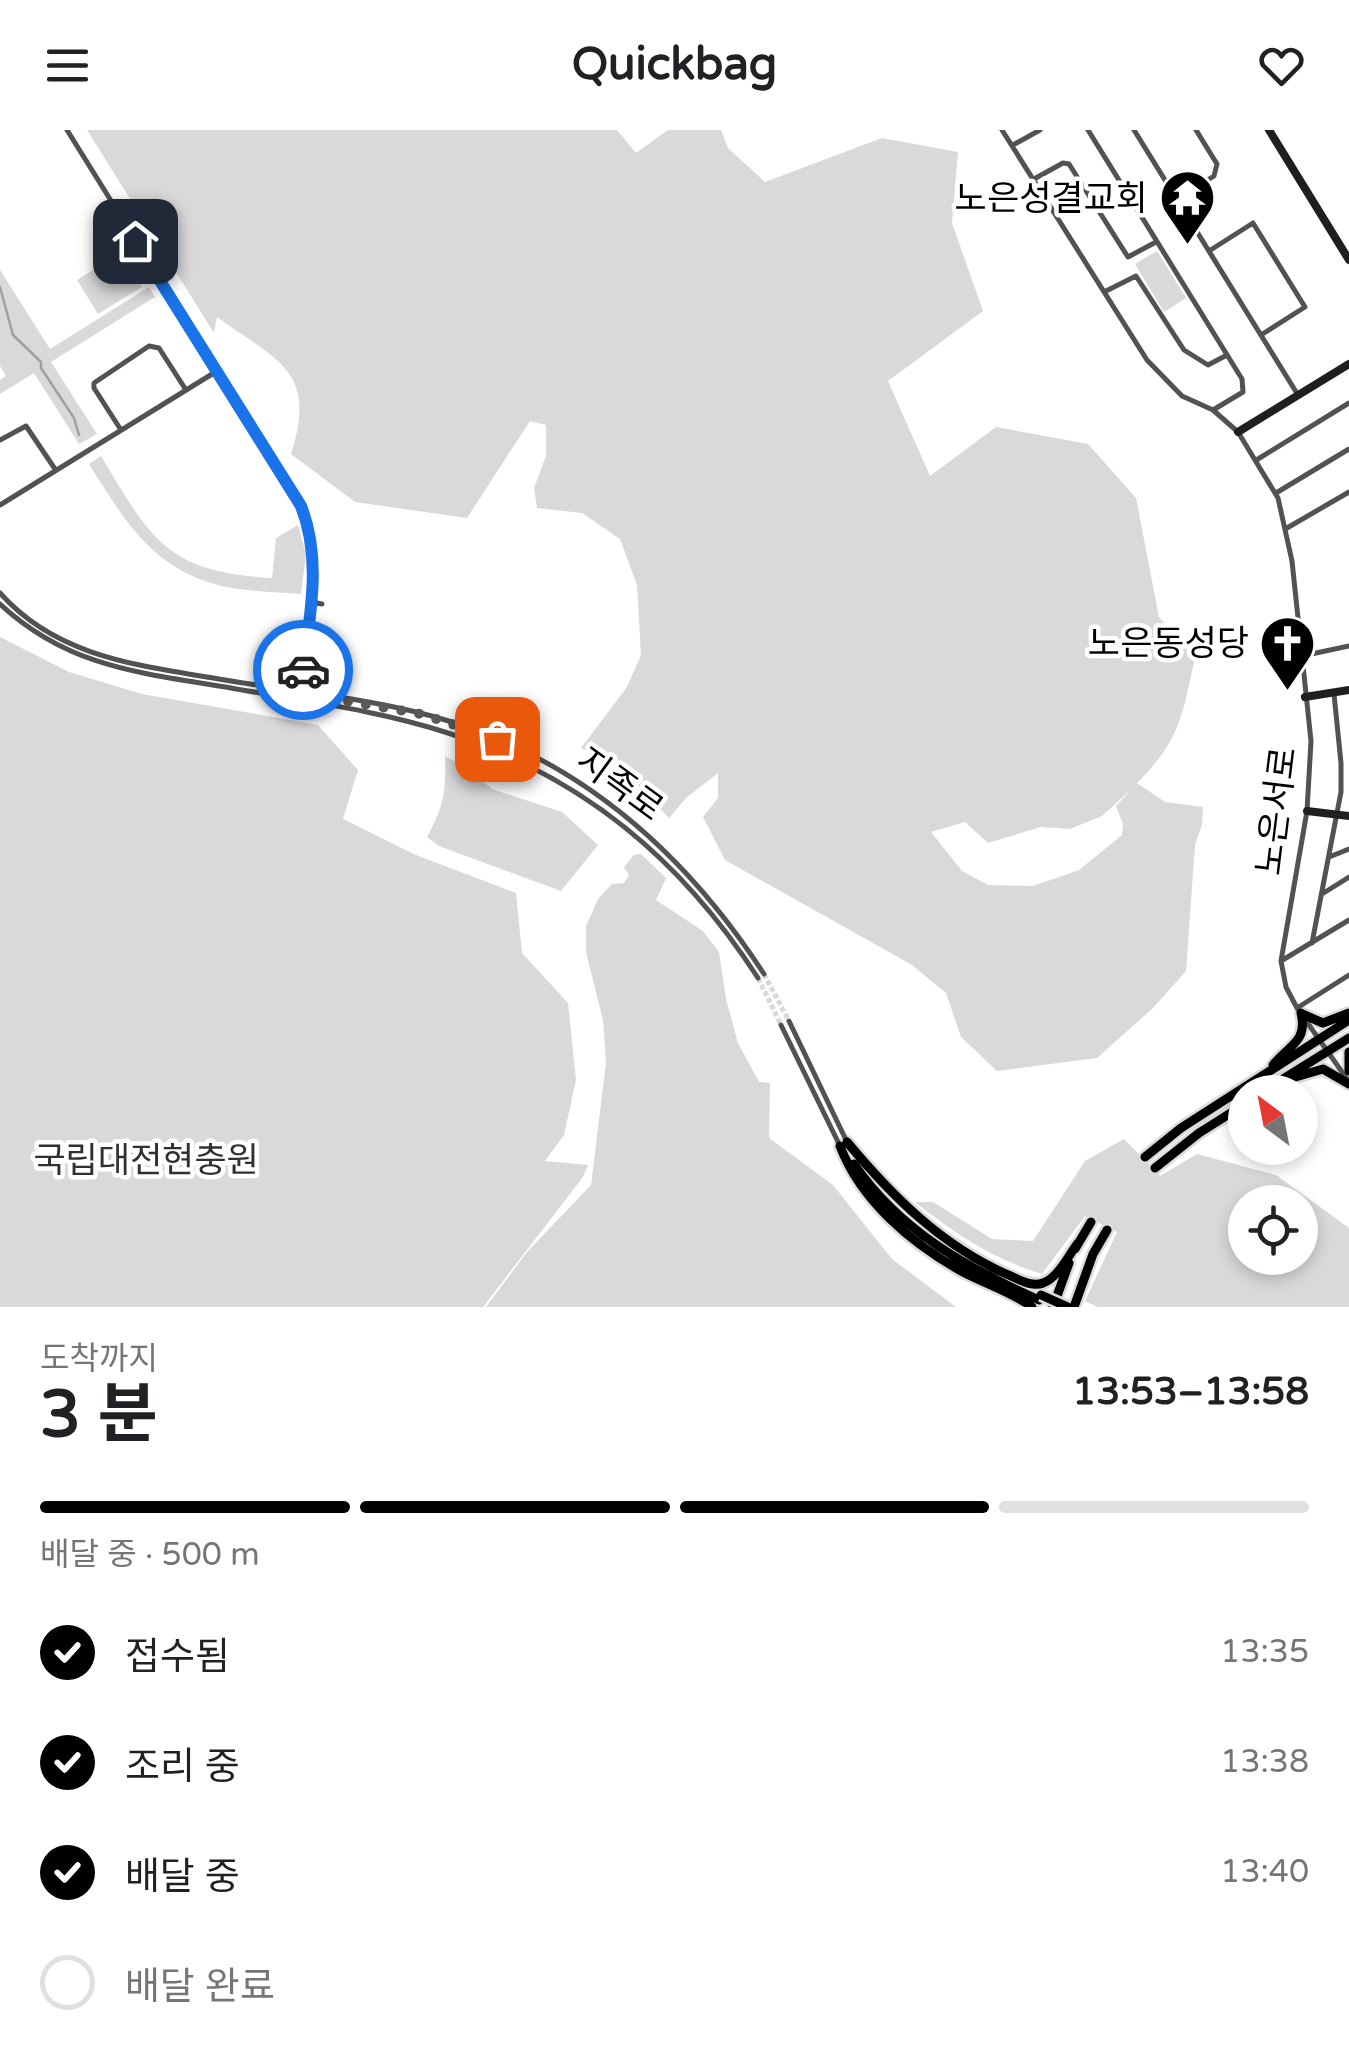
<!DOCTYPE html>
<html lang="ko">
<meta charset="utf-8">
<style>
body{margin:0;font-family:"Varela Round","Noto Sans KR",sans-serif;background:#f2f2f2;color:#202124;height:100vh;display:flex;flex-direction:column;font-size:38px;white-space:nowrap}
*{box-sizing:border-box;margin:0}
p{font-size:32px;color:#757577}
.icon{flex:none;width:55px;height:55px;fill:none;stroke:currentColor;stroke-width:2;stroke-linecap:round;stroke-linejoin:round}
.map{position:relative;height:1177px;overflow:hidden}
.drawer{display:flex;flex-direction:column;background:#fff;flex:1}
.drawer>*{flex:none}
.needle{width:65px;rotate:328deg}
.controls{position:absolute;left:1228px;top:945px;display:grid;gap:20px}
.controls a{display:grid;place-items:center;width:90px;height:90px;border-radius:50%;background:#fff;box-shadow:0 5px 15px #0003;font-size:50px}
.pin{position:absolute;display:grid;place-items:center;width:85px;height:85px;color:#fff;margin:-42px;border-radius:20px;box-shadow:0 5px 15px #0006}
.courier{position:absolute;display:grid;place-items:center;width:100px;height:100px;margin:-50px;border:8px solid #1a73e8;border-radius:50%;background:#fff;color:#222;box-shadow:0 2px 12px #0007}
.overview em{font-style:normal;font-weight:700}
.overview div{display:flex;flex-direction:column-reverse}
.overview{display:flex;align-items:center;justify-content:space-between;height:170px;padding:0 40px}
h1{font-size:65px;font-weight:700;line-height:75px}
.bar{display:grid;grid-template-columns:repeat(4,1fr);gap:15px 10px;align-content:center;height:120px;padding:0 40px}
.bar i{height:12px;border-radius:8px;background:#e0e0e0}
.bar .active{background:#000}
.bar p{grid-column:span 4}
ol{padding:0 40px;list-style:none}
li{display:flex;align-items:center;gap:30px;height:110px}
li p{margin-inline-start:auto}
li .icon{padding:10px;border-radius:50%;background:#000;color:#fff;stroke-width:4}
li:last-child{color:#757577}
li i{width:55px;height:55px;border:5px solid #e0e0e0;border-radius:50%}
header{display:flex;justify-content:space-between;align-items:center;height:130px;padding:0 40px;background:#fff;font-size:45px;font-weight:700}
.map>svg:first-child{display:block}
.green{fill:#d9d9d9;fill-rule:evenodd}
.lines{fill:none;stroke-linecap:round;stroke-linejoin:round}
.stream{stroke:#a0a0a0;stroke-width:2.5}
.street-tunnel{stroke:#d9d9d9;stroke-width:5;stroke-dasharray:5 2.5;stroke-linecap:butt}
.primary-tunnel{stroke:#d9d9d9;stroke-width:9;stroke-dasharray:9 4.5;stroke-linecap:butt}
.primary-casing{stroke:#dbdbdb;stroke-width:14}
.street{stroke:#525252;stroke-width:5}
.secondary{stroke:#1f1f1f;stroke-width:8}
.primary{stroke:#000;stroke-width:9}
.primary-bridge-casing{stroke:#dbdbdb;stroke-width:14;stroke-linecap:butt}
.primary-bridge{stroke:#000;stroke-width:9}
.done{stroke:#595959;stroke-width:10;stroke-dasharray:0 18}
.route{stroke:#1a73e8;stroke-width:12}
.labels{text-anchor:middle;stroke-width:9;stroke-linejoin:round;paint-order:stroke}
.poi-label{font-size:35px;fill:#000;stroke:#fff;text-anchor:end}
.street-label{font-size:35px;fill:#000;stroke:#fff}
.park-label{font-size:35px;fill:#303030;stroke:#fff}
</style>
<header><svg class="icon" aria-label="menu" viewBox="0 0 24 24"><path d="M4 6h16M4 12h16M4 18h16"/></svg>Quickbag<svg class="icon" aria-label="heart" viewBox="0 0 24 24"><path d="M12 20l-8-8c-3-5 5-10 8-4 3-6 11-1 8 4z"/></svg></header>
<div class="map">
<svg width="1349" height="1177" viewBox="0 0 1349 1177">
<rect width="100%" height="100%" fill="#fff"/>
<path class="green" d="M87,0H617L636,23L668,0H721L728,18L765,52L882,8L958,22L952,93L983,181L888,251L930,346L996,297L1088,314L1136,368L1159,487L1195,528C1182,586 1181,609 1137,653L1165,672L1203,677L1202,695L1195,715L1186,841L1153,878L1097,928L997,941L961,907L946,863L912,835L725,730L703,687L718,668V643L686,668L669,688L619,637L581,618L627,557L641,525L637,455L620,409L582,383L537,378L534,358L546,326V295L530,291L467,388L355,372L291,324C318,240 277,231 217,187L214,203ZM1133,658L1116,676L1123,694L1122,705L1079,740L1033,756L988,755L962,741L931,702L965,692L988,713L1041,697L1070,699L1102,686Z
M1157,121L1186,168L1164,182L1135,134Z
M120,123L142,157L98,184L77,150Z
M0,140L50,219L149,157L155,167L51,232L97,304L79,314L34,243L0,264V250L6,246L0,236Z
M101,326C152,411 167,442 272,448L276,408L298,395L306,424L301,464C271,461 236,462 208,452C148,433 120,383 89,334Z
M0,507L69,542L142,564L318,595L358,640L343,689L416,725L516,763L522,823L568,873L576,950L564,1005L545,1031L588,1035L583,1047L483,1177H0Z
M445,626L465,637L492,659L562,682L598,715L561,761L439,716L427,707C444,676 446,661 445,626Z
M641,724L666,748L656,770L703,801L719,822L726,869L738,913L759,952L770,953L769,1008L833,1055L892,1129L956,1177H486L527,1122L591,1055L606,933L603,890L586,822V796L598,769L612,754L624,753L629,745L624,737L634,725Z
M1124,1009L1160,1046L1197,1024L1276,1045L1349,1098V1177H1098L1085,1171L1117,1102L1085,1086L1042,1144C993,1129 955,1104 915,1072H933L992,1109L1033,1111L1085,1031ZM1245,1072H1300V1128H1245Z"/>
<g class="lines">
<path class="stream" d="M0,157L13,205L41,232V238L74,288L79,305"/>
<path class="street-tunnel" d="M764,844L789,891
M758,848L781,895"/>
<path class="primary-tunnel" d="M1091,1092L1117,1055L1145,1027
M1107,1100L1129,1067L1155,1038"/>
<defs>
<path id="primary" d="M1302,884L1323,893L1349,883
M1349,922V941
M1273,935C1289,915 1308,912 1301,883
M1292,948L1323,939L1349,954
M1262,962L1349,908
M847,1012C892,1066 941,1115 1006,1144C1017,1148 1031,1158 1043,1153C1058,1148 1068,1126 1078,1113
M840,1016C861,1071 912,1114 963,1142C986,1154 1012,1162 1032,1177
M1145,1027L1181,998L1349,890
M854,1034C900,1101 967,1138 1039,1170
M1155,1038L1199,1003L1245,974
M1075,1119L1091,1092
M1053,1177L1069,1133
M1074,1177L1093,1124L1107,1100"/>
</defs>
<use href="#primary" class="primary-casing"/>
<path class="street" d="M67,0L301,376C325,434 308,501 300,562
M1002,0L1147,230L1182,266L1213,280L1238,302L1278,368L1292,431L1311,611L1307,681L1281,831L1286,857L1297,878L1347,949
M1088,0L1242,249L1243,262L1213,280
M1134,0L1298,265
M1013,15L1040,0
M1034,49L1063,33L1069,34L1128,127L1156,112
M1177,70L1214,46L1217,34L1196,0
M1209,121L1253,93L1305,177L1261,205
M1104,162L1136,146L1184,220L1208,235L1227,225
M121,300L94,258V253L149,216L159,218L186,260
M0,310L26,296L55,339
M1258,329L1349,273
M1276,363L1349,319
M0,375L217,241
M1287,398L1349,362
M0,463C56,526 135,535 213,548C292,562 376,568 452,592C587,635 688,727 764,844
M312,472L322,474
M0,474C69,538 142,543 231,558C303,571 378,580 448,603C583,647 681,729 758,848
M1302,526L1349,516
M1329,727L1349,719
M1322,764L1349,747
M1312,813L1341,662V633L1334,564
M1281,831L1349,790
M1297,878L1349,845
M789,891L847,1012
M781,895L840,1016"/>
<path class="secondary" d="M1269,0L1349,130
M1238,302L1349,234
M1305,567L1349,560
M1307,681L1349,686"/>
<use href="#primary" class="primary"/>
<defs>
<path id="primary-bridge" d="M1041,1165L1068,1177"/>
</defs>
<use href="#primary-bridge" class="primary-bridge-casing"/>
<use href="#primary-bridge" class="primary-bridge"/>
</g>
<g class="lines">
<path class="done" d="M303,540L300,563L421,584L497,609"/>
<path class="route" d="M135,111L301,376C322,429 310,485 303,540"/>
</g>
<defs>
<symbol id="temple-pin" viewBox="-11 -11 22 30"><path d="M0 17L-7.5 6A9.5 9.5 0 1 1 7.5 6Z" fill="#000" stroke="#fff"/><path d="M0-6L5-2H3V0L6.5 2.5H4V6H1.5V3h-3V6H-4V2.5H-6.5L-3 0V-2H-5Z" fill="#fff"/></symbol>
<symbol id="church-pin" viewBox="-11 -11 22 30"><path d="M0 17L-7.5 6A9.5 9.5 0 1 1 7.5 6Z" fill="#000" stroke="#fff"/><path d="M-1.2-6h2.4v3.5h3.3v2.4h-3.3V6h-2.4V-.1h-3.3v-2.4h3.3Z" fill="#fff"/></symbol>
</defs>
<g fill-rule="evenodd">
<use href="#temple-pin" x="1156" y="36" width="63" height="86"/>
<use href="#church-pin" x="1256" y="482" width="63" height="86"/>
</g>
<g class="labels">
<g class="poi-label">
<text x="1148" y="80">노은성결교회</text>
<text x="1249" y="525">노은동성당</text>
</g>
<g class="street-label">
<text transform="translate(620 654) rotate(36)" y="12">지족로</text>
<text transform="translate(1276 681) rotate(-83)" y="12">노은서로</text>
</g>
<g class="park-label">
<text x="146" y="1042">국립대전현충원</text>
</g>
</g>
</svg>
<div class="controls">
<a><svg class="needle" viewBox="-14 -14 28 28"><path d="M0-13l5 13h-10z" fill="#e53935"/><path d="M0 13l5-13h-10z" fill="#757577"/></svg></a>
<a><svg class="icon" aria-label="locate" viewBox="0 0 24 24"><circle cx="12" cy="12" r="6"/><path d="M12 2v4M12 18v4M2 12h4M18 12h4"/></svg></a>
</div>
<div class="pin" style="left:497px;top:609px;background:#ea580c"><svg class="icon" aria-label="bag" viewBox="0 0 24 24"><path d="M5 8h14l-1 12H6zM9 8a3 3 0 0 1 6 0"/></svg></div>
<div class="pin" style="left:135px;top:111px;background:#1f2937"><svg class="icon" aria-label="home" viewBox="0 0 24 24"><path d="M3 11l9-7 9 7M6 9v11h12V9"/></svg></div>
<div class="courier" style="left:303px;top:540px"><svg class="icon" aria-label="car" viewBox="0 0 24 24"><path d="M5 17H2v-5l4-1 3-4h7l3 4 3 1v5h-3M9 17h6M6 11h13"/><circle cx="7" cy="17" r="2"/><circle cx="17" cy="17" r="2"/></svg></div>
</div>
<section class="drawer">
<div class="overview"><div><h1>3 분</h1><p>도착까지</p></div><em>13:53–13:58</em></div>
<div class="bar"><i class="active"></i><i class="active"></i><i class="active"></i><i></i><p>배달 중 · 500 m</p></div>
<ol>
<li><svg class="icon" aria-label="check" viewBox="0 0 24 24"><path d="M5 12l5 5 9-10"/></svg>접수됨<p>13:35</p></li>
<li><svg class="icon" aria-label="check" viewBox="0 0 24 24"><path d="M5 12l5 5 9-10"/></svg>조리 중<p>13:38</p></li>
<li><svg class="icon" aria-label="check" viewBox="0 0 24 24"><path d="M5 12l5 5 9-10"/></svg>배달 중<p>13:40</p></li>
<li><i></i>배달 완료</li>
</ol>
</section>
